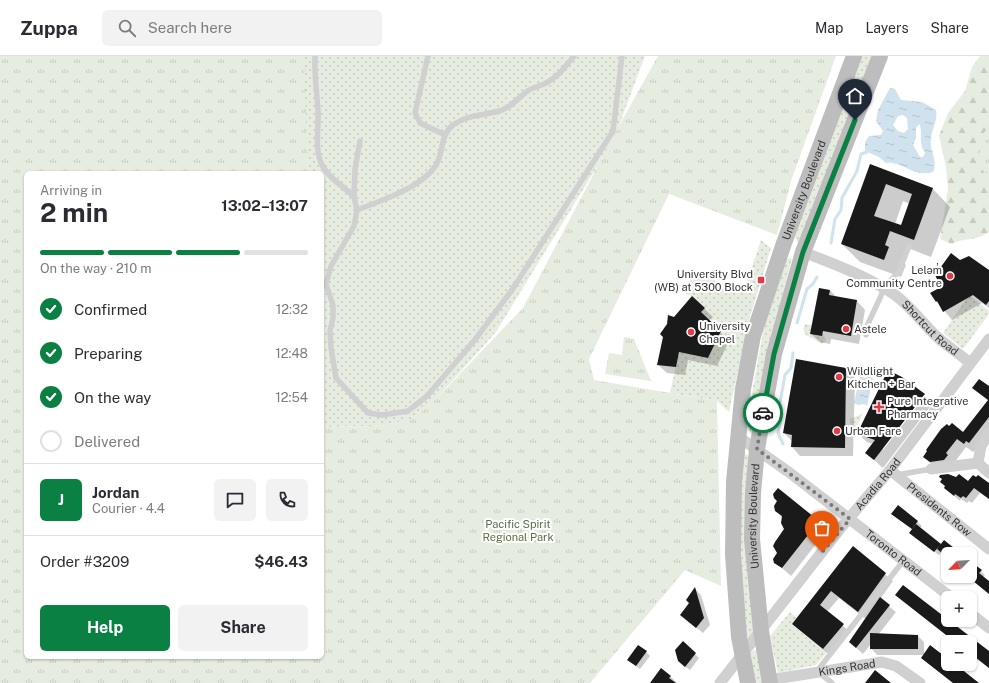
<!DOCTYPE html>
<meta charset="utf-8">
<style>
body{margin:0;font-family:"Public Sans",sans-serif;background:#f2f2f3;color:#2b2b33;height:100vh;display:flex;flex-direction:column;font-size:15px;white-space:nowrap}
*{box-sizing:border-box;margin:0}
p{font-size:13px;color:#7c7c81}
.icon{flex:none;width:22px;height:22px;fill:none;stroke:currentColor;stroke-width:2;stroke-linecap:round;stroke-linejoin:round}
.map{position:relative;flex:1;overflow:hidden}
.details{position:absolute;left:24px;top:115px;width:300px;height:488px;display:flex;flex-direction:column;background:#fff;border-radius:6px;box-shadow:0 1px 3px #0004}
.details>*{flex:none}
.needle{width:26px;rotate:246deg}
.controls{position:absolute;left:941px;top:491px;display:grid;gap:8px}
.controls a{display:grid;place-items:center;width:36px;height:36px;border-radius:6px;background:#fff;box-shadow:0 1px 3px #0004;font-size:20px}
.pin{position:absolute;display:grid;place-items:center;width:34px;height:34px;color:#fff;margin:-41px -17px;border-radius:50% 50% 50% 0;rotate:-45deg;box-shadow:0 0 4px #0007}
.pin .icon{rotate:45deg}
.courier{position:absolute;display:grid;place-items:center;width:40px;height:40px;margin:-20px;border:3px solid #0b8043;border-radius:50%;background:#fff;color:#222;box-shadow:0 1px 5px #0007}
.summary em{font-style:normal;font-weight:700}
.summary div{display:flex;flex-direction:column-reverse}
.summary{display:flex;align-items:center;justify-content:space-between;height:68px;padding:0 16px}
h1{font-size:26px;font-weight:700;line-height:30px}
.bar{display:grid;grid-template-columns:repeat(4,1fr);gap:6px 4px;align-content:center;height:48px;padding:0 16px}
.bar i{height:5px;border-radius:3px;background:#e1e1e2}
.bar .current{background:#0b8043}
.bar p{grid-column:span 4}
.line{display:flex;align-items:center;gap:10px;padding:0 16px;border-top:1px solid #e1e1e2}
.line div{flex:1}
.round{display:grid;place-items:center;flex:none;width:42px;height:42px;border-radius:6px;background:#f2f2f3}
ol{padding:0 16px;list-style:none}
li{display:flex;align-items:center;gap:12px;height:44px}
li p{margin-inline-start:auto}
li .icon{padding:4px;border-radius:50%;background:#0b8043;color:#fff;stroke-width:4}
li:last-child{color:#7c7c81}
li i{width:22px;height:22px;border:2px solid #e1e1e2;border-radius:50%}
.primary-button{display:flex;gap:8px;margin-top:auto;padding:8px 16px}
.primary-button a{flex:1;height:46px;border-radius:6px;background:#0b8043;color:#fff;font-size:16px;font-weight:700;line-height:46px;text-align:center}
.primary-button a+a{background:#f2f2f3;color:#2b2b33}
header{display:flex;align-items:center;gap:24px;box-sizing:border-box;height:56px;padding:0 20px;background:#fff;border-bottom:1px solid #e1e1e2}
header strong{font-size:19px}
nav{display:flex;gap:22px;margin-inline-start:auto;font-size:14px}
.search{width:280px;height:36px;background:#f2f2f3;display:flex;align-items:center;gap:10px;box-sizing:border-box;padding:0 14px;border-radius:6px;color:#7c7c81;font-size:15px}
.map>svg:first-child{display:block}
.grass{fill:url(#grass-dots)}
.forest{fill:url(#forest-firs)}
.park{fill:url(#park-tufts)}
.water{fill:url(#water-ripples);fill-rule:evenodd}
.shadow{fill:#0003;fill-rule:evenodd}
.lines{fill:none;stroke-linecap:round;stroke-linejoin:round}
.stream{stroke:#cfe2ee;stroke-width:3}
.building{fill:#1a1a1a;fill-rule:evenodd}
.lane{stroke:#d0d0d0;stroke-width:5.5}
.street{stroke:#d0d0d0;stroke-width:11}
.secondary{stroke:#bdbdbd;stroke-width:16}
.done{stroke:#7a7a7a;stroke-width:4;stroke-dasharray:0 7.2}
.route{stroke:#0b8043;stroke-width:5}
.poi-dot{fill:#e63946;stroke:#fff;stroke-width:1.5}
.labels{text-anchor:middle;stroke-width:4;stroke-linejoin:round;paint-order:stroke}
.street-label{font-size:11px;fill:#333;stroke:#fff}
.poi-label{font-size:11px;fill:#333;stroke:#fff;text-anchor:start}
.park-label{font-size:11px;fill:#56703f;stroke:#fff}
</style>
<header>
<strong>Zuppa</strong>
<div class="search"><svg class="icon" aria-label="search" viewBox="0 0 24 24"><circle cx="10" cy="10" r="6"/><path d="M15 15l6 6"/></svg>Search here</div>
<nav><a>Map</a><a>Layers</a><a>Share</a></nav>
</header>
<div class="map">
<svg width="989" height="627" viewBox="0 0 989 627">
<defs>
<pattern id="grass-dots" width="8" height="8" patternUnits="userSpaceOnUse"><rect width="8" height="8" fill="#e6ecdf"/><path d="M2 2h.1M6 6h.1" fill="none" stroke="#c6cbc0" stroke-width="1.8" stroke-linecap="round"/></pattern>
<pattern id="forest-firs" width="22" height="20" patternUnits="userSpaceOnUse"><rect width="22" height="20" fill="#e6ecdf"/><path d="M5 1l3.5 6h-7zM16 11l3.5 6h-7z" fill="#c6cbc0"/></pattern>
<pattern id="park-tufts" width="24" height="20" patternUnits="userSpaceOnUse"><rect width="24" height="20" fill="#e6ecdf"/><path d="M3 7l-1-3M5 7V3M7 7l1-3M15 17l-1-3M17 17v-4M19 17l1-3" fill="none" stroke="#c6cbc0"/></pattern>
<pattern id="water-ripples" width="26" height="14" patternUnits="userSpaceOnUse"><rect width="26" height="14" fill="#cfe2ee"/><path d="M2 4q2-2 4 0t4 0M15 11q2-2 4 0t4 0" fill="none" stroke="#b2c2cd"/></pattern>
</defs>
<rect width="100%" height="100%" fill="#fff"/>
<path class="grass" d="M300,0H645L614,83L496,276L436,343L409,365L374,370L322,371V117H308Z
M858,0H874L801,186H797L795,181L827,95L832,73Z
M761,184L771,192L749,264L729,356L717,345L670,337L679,296L708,302L721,275L714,266L701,256L705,252L692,240L686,238L692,216L744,235Z
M789,202L792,203C775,261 766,321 752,379L748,372V366C752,338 770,215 789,202Z
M969,239L989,255V258L963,293L943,277Z
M805,268L812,269L810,278L821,280L822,278L824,279L826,285L822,288L806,279L803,273Z
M862,358L856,374L851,379L850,363Z
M743,396L751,402L756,572L750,581L745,583L738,535Z
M790,556L797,562L792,569L827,596L816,609L778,617L770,580Z
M758,593L765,627H752L747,603L751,596Z"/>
<path class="forest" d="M980,0H989V176C975,186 964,181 952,188L940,183L948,133L946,111L939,80L948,57L965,35L972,11Z"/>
<path class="park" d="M0,0H304L308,117H26V601H322V371L374,370L409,365L436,343L523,252L620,68L658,0H836L791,125L777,179L669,138L589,303L594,324L717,345L721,530L685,514L590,627H0Z
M989,71V112L988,116L984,117L977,98L982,79Z
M624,281L634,283L651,325L605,318L609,297L622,299Z"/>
<path class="water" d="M890,32L895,33L901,44L922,46L936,54C938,64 932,72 931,82C929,95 938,103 933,116C912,122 904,105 886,107L879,101L865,95V86L869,80L881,79L883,75L876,65L878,54ZM903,59L907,62L908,73L904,77L898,75L893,69L898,60ZM919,68C924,75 917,85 925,97L923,101H920L913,89L916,82V72Z
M860,320L865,322L868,320L873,322L867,350L864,348L858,349L854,347Z"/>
<path class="shadow" d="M871,109L933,133L950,151L931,201L908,192L902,206L906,209L901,221L860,206L842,188ZM903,145L910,148L901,170L895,168Z
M960,206L989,216V252L982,247L952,264L936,245L943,231Z
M830,234L837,242L857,245L865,254L859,288L831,283L830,288L820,286L811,278Z
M692,241L713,261L709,265L729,285L717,310L688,304L685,319L667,317L658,309L674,262Z
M846,313L855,322L853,400H800L792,391V385L784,377Z
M889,315L882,392L883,394L925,340L933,347L883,412L866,397L873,388L867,386L858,378Z
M989,350V382L973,396L966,391L954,407L933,410L924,401L963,377Z
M969,426L989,428V443L980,437L972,447L969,445L967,447L961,443L960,445L945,432Z
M898,450L922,470L920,472L941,489L959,498H948V501L942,496L939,499L914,481L913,474L897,462Z
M776,455L818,465L827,474L791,520L775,506L785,473L783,462Z
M853,492L893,525L880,543L896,556L878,579L918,580L924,586V599H877L871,592V588L863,598L850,586L867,564L839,542L827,556L850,576L831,600L793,568Z
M970,506L985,519L983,521L989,526V538L974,525L976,523L970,518Z
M695,533L701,539L710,569L703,577L681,559L690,547Z
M896,539L989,596V612L970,598V586H955Z
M683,586L699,602L690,614L683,609Z
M646,596L650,600L640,613L628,604Z
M922,602L948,604V608H953L978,627H953Z
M670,620L677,627H651Z"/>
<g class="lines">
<path class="stream" d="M831,187L835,163L841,154L842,142L857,115L861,98L867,96
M797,267L807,233L813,228L817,221
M783,388L778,377L782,358L779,352L785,319L791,312L793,297"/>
</g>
<path class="building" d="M870,108L933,132L914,184L890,175L885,189L889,191L884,204L841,188ZM886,128L912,138L901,169L874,160Z
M951,197L960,204L969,200L989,214V245L986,249L973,239L943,256L937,245L936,246L930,237L941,231L935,219Z
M819,232L830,234L829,239L857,244L851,280L823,275L822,280L810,278Z
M692,240L705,252L701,256L721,275L708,302L679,296L676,311L657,309L663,281L660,278L667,268L668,259L674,261Z
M796,303L846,312L845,392L791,391L792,379L783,377Z
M888,314L902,321L925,338L874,404L865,397L875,384L857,378Z
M979,323L989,330V361L969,387L966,385L964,388L957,383L946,397L948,399L944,404L930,406L923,401L927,395L926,394L941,373L947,368L949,370L952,367L963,376L988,344L972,332Z
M948,418L956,421L959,418L968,425L973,419L976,421L978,419L989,427V443L974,432L966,442L963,440L961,442L955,438L954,440L944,432L945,430L940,426L942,423L939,421L940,419Z
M778,432L819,465L782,512L774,507L773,503L777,497L773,490L775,486L784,473L781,467L782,460L775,455L774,450L777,445L774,442L773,438Z
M898,449L918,465L912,473L891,458Z
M916,468L941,488L934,496L909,477Z
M944,484L954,492L961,498H948L947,501L937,493Z
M853,490L886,517L858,556L831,535L820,549L844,568L823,593L792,568Z
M970,505L982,514L979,517L989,525V538L973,525L975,522L970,518Z
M903,529L989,595V612L970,597V586H955L895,539Z
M695,531L704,562L696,572L680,559L689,547L686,544Z
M880,541L890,549L856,592L849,586Z
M870,577L918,579V593H870Z
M683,585L696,597L685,611L678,605L675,594Z
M638,589L647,595L636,610L627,604Z
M930,589L948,603V608H955L979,627H953L921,602Z
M661,612L671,620L669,622L676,627H650Z
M875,614L891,627H865Z"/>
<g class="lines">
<path class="lane" d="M315,0C314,19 317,36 318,55C319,73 314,93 322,109C329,123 344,130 354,141
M428,0L415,57L420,67L445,79
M360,85L355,113L354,141L357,154L354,170L331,210L326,228L333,249V262L330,275L331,292L336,322L368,357L382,359L408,355L427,340L474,285L512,234L613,75L622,0
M357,154C380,145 426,130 437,107C444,94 440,79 453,69C469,58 482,60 499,55C511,52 519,41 529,34C534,31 541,30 546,27C558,21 565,11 574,0
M866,279L867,270L880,242L884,232L899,215L909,190
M897,419L931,413
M832,627L817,615L904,504"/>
<g class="street">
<path id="s1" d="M803,196C834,208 867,220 895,239C910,250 921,265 934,278C945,289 959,297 970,307"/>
<path id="s2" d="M739,381L790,417L952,542"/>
<path d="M978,407L981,390L989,377"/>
<path d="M978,407L989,417"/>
<path d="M931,413L978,407"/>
<path id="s3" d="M890,414L989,493"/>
<path d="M970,557L989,572"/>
<path id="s4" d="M769,624L882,606L896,610L920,627"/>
<path id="s5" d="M720,627L839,474L890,414L989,283"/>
</g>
<g class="secondary">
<path id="s6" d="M748,627L739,581L733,499L734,426L743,333L753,280L784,187L854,0"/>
<path id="s7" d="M770,627L761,575L752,483L753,437L757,393L774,298L803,196L880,0"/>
</g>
</g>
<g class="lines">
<path class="done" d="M763,357L757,393L850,463L822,496"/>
<path class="route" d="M763,357L774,298L803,196L855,64"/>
</g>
<g class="poi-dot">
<circle cx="950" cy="220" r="4"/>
<rect x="757" y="220" width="8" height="8" rx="2"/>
<circle cx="846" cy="273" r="4"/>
<circle cx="691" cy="276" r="4"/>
<circle cx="839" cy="321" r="4"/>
<path d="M877 345h4v4h4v4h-4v4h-4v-4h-4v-4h4z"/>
<circle cx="837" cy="375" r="4"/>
</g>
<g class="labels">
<g class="street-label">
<text dy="4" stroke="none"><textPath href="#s6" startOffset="504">University Boulevard</textPath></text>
<text dy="4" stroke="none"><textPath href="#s1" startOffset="150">Shortcut Road</textPath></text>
<text dy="4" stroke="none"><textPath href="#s5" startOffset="254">Acadia Road</textPath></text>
<text dy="4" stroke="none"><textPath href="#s3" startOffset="63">Presidents Row</textPath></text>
<text dy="4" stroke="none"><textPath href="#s7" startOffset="168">University Boulevard</textPath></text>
<text dy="4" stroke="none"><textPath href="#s2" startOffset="193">Toronto Road</textPath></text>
<text dy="4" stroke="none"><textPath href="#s4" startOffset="79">Kings Road</textPath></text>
</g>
<g class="poi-label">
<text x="942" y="218" text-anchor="end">Leləm̓<tspan x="942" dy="13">Community Centre</tspan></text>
<text x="753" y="222" text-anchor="end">University Blvd<tspan x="753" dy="13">(WB) at 5300 Block</tspan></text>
<text x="699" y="274">University<tspan x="699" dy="13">Chapel</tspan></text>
<text x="854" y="277">Astele</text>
<text x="847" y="319">Wildlight<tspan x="847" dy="13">Kitchen + Bar</tspan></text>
<text x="887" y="349">Pure Integrative<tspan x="887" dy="13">Pharmacy</tspan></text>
<text x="845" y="379">Urban Fare</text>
</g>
<g class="park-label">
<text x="518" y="472">Pacific Spirit<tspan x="518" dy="13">Regional Park</tspan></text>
</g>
</g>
</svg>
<div class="controls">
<a><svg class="needle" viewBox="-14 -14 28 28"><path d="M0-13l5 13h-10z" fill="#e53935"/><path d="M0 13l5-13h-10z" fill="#7c7c81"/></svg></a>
<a>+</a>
<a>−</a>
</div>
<div class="pin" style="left:822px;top:496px;background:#ea580c"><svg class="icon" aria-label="bag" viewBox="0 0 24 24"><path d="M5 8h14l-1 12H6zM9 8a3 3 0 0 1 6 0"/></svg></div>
<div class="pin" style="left:855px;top:64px;background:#1f2937"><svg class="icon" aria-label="home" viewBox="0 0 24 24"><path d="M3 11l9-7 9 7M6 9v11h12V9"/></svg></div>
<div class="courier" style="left:763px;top:357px"><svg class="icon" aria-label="car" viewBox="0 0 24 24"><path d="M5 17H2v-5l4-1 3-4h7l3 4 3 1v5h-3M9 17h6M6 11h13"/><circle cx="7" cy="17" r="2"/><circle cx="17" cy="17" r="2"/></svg></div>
<section class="details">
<div class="summary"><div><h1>2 min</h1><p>Arriving in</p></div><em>13:02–13:07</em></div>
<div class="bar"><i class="current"></i><i class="current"></i><i class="current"></i><i></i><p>On the way · 210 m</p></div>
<ol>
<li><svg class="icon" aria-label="check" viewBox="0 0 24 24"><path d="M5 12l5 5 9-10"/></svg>Confirmed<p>12:32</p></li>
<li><svg class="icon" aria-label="check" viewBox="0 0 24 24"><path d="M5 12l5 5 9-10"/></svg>Preparing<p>12:48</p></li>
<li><svg class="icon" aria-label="check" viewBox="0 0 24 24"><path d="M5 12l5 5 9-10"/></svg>On the way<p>12:54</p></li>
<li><i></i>Delivered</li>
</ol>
<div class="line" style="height:72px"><b class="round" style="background:#0b8043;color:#fff">J</b><div><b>Jordan</b><p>Courier · 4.4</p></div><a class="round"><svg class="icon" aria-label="chat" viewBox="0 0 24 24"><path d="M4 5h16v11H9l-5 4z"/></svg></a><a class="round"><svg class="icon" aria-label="phone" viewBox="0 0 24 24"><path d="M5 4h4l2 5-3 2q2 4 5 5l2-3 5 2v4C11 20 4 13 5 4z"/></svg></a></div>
<div class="line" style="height:52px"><div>Order #3209</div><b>$46.43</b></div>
<div class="primary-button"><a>Help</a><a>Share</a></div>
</section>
</div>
